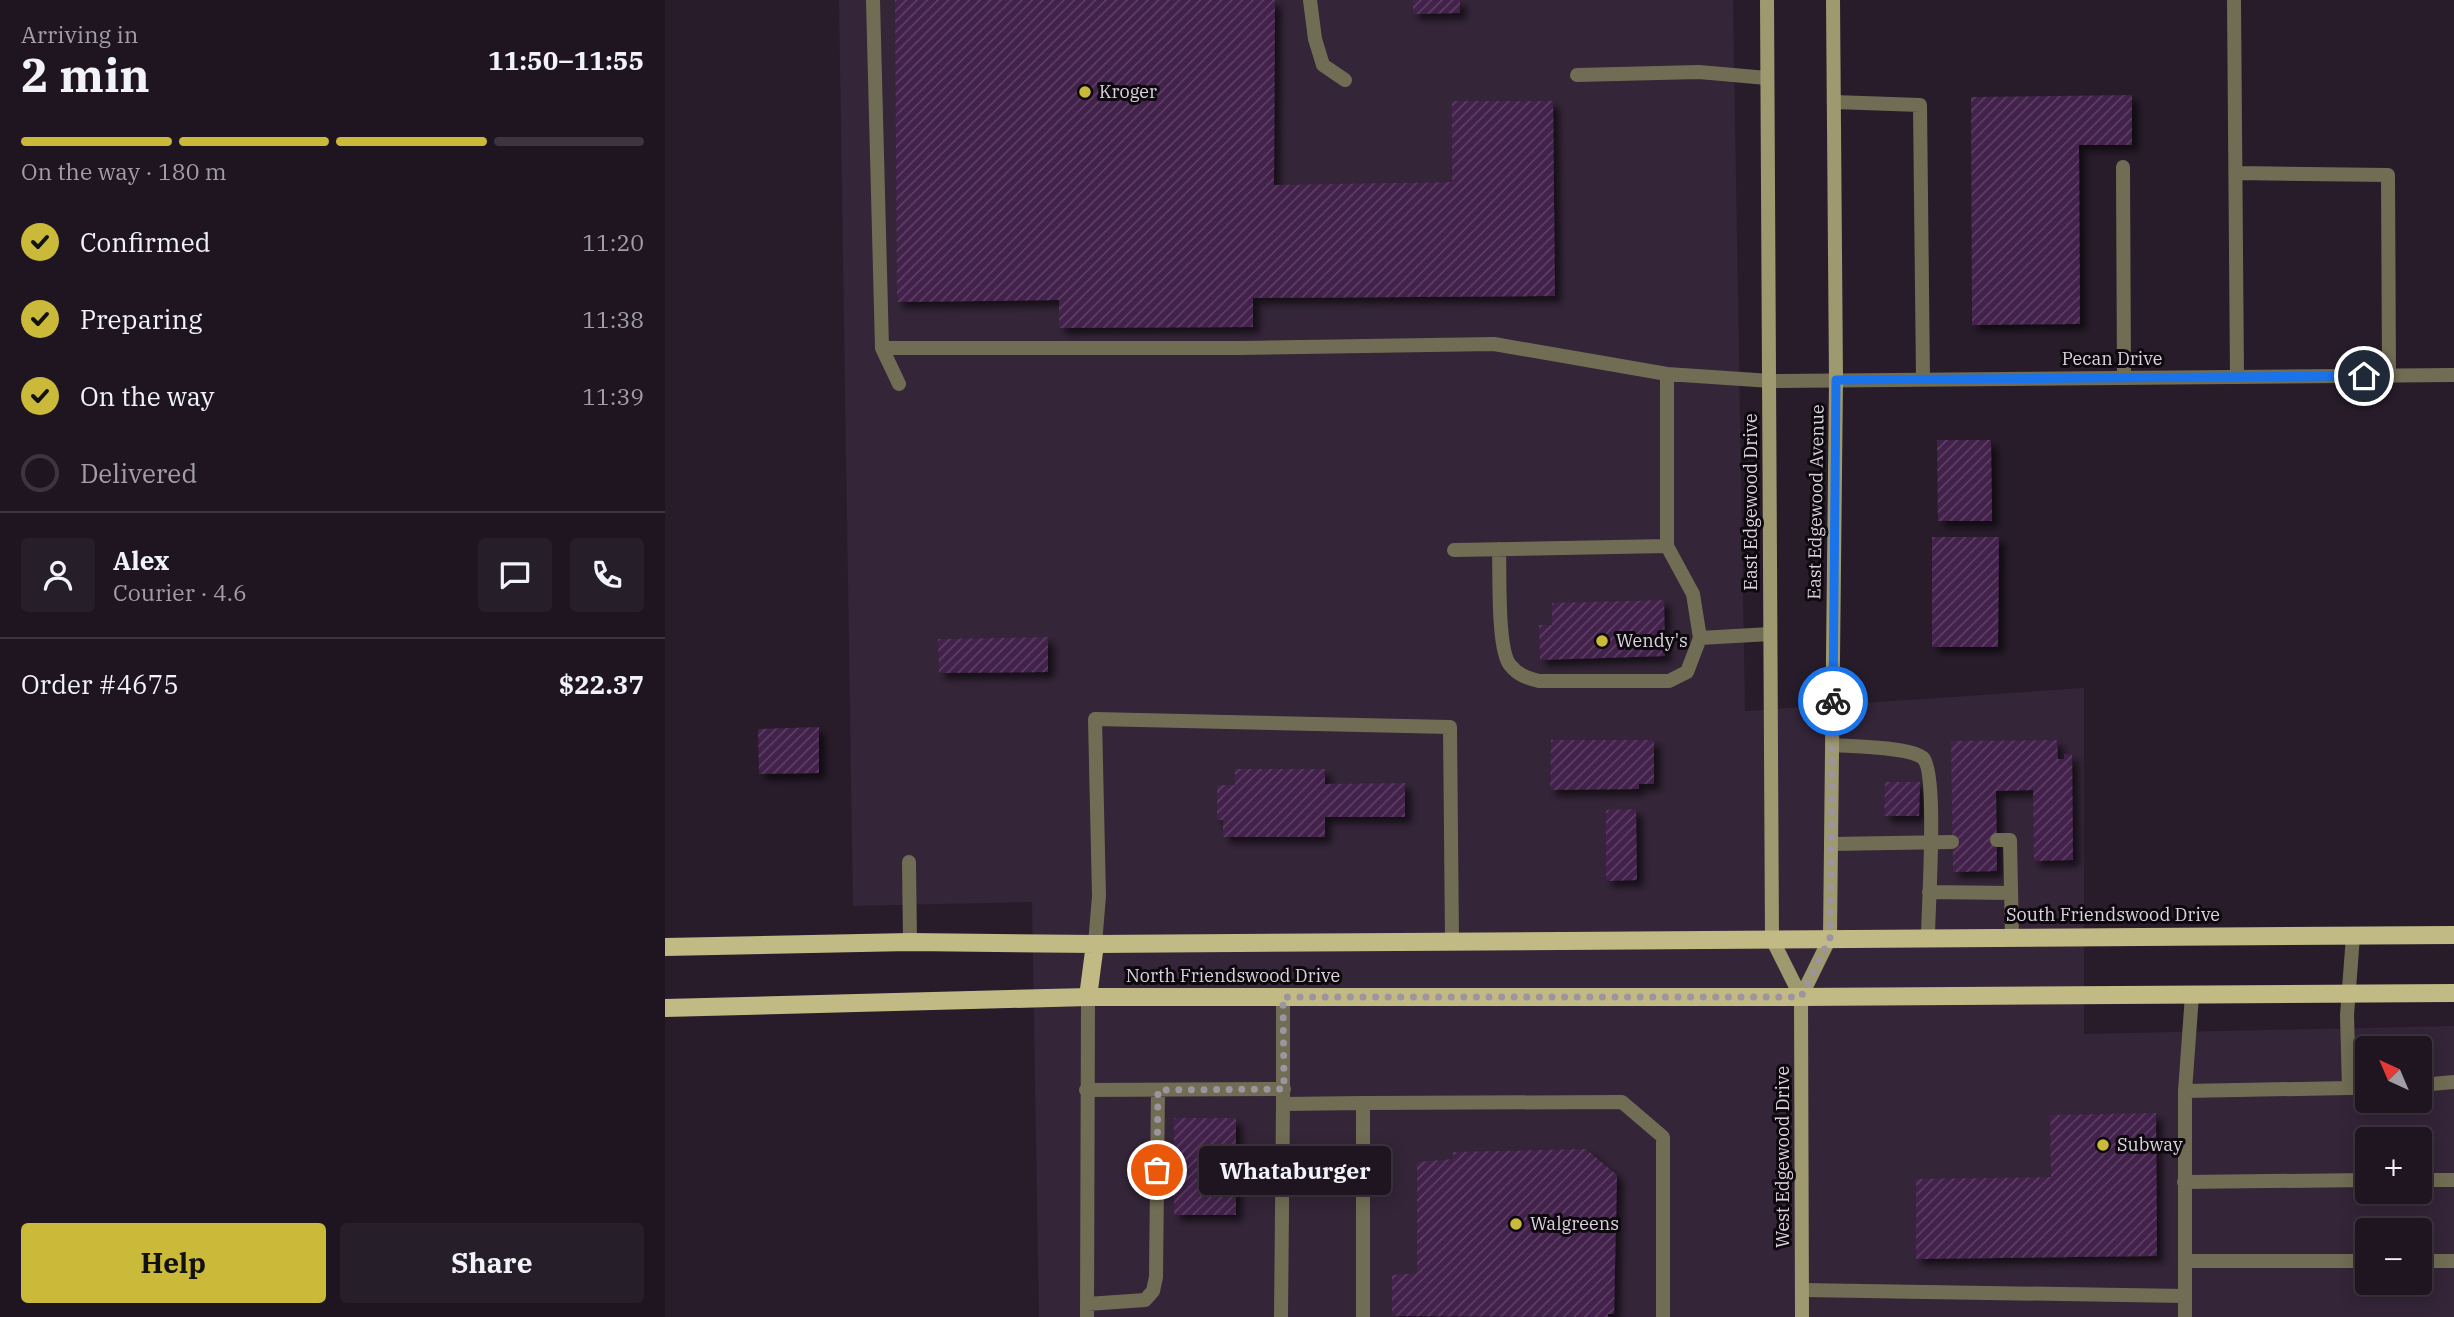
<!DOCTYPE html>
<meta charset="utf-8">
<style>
body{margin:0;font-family:"IBM Plex Serif",serif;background:#261e29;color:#f1f3f6;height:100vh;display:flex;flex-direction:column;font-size:26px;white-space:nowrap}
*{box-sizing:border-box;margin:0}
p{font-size:23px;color:#a19fa5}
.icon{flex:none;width:38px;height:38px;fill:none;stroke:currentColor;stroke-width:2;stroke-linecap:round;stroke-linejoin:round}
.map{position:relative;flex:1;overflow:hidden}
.drawer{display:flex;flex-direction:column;background:#1e1520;width:665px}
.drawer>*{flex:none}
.needle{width:46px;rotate:316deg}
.tools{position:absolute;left:1690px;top:1036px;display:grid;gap:14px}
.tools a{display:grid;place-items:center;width:77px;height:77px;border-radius:7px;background:#1e1520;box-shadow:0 4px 18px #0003,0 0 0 2px #3c343e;font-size:35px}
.pin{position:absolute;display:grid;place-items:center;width:60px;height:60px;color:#fff;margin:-30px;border:4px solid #fff;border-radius:50%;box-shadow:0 2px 7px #0007}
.courier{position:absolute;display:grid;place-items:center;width:70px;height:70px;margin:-35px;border:5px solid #1a73e8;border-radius:50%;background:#fff;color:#222;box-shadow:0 2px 9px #0007}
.bubble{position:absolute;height:49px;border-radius:7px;background:#1e1520;box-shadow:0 4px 18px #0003,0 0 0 2px #3c343e;font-size:23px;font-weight:700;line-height:49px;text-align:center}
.headline em{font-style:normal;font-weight:700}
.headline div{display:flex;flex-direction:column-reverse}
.headline{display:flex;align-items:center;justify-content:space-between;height:119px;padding:0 21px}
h1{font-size:46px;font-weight:700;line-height:52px}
.bar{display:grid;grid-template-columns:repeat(4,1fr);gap:10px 7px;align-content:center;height:84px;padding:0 21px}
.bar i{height:9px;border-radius:5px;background:#3c343e}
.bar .selected{background:#cbb939}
.bar p{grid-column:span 4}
.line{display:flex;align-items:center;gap:18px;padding:0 21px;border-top:2px solid #3c343e}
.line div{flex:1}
.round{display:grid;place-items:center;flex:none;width:74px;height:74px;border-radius:7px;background:#261e29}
ol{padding:0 21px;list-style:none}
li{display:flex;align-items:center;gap:21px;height:77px}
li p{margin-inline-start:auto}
li .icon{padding:7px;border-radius:50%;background:#cbb939;color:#111;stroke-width:4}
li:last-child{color:#a19fa5}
li i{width:38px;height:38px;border:4px solid #3c343e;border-radius:50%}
.action{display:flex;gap:14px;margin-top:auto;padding:14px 21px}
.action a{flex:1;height:80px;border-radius:7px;background:#cbb939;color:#111;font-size:28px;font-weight:700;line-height:80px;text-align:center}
.action a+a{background:#261e29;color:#f1f3f6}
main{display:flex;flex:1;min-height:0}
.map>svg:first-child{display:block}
.built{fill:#342538;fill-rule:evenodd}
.building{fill:url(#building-hatch);filter:url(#shadow)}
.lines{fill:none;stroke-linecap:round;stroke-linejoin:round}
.lane{stroke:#716d54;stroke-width:14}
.street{stroke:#716d54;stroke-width:14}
.secondary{stroke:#9f996f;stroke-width:14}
.primary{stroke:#c2ba84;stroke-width:18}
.done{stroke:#9c949f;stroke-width:7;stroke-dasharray:0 12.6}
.route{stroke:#1a73e8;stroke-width:9}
.poi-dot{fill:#cbb939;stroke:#0e090f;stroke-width:2.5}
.labels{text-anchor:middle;stroke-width:6;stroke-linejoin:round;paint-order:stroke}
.poi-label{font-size:18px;fill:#dbd4dd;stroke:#0e090f;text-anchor:start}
.street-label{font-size:18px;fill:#dbd4dd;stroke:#0e090f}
</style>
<main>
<section class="drawer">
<div class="headline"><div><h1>2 min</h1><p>Arriving in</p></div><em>11:50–11:55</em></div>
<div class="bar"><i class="selected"></i><i class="selected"></i><i class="selected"></i><i></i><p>On the way · 180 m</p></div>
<ol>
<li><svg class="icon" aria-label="check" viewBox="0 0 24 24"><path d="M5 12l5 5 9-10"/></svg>Confirmed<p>11:20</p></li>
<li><svg class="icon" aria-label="check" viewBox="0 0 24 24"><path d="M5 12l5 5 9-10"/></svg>Preparing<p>11:38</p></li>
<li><svg class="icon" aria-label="check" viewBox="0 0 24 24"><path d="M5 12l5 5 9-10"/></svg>On the way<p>11:39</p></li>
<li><i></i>Delivered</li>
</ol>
<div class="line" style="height:126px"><a class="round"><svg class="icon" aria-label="person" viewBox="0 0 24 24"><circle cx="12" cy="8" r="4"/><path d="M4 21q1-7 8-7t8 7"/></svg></a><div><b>Alex</b><p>Courier · 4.6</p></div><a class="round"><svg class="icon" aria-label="chat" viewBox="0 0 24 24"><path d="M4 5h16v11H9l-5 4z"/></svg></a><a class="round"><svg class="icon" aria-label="phone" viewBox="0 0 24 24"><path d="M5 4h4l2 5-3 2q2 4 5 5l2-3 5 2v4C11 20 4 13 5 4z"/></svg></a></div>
<div class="line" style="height:91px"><div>Order #4675</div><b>$22.37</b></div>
<div class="action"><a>Help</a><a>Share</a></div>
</section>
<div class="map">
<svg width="1789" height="1317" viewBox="0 0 1789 1317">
<defs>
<pattern id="building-hatch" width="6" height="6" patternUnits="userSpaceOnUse" patternTransform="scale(1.75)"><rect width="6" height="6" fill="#42204b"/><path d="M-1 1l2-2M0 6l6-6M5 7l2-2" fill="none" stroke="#5d4064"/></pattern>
<filter id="shadow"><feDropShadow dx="6" dy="6" stdDeviation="3.5" flood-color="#0009"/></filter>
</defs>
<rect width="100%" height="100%" fill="#281c2b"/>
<path class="built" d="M174,0H1068L1080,711L1419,688V1034L1789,1026V1317H374L367,902L188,906ZM1703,1048H1755V1101H1703ZM1703,1139H1755V1192H1703ZM1703,1230H1755V1283H1703Z"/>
<path class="building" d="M230,0H610L609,185L787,182V101H888L890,296L588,298V327L394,328V300L232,302Z
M748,0H795V13L748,14Z
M1467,95V145H1414L1415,324L1307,325L1306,97Z
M1272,440H1326L1327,521H1273Z
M1267,537H1334L1333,647H1267Z
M999,600L1000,656L875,660L874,625H887V603Z
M383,637V672L274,673L273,639Z
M154,727V773L94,774L93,729Z
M886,740H989V784H974V789L885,790Z
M1392,740L1393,759H1399V754H1407L1408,860L1369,861L1368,790L1331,791L1332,871L1288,872L1286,741Z
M570,769H660V784L740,783V817H660V837H558V820H552V785H570Z
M1220,782H1255L1254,816H1219Z
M971,809L972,880L941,881V810Z
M1491,1113L1492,1256L1251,1259V1179L1386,1177L1385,1115Z
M509,1118H571V1215H509Z
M921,1149L952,1175L949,1314H943V1317L727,1316V1275L752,1273V1162L788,1159V1152Z"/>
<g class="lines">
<path class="lane" d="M208,0L217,348L234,384
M645,0L650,39L658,65L680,80
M1569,0L1572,377
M912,75L1034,72L1102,78
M1169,102L1255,105L1258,379
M1458,167L1459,378
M1571,173L1723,175L1724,376
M217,348H575L829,344L1002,374L1106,381
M834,549C835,573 832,649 845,665C853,675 862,678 874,681H1004L1022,672L1035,638L1028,594L1002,546
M789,550L1002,546V374
M1035,638L1105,634
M1167,745C1186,746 1246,747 1258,758C1273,772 1263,910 1263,937
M1332,840H1345L1347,937
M1166,844L1287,842
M244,862L245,942
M1264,892L1346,893
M1688,936L1682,1015L1684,1088H1703
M430,944L434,896L430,719L785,727L787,941
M1527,995L1520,1091L1684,1088
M618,997V1104L698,1103
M1755,1085L1789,1082
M421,1090L619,1089
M1755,1180H1789
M1519,1182L1703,1180
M1520,1261H1703
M1755,1261H1789
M1137,1290L1520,1296V1091
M1520,1296V1317
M422,1304L480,1300L488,1291L491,1277L493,1090
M422,1317L423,997
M616,1317L618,1104
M698,1317V1103L957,1102L998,1137V1317"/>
<path class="street" d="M1106,381L1789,375"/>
<path class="secondary" d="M1102,0L1107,939L1136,997L1137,1317
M1136,997L1165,938L1171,380L1168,0"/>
<path class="primary" d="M0,947L245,942L430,944L1789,935
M423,997L430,944
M0,1008L423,997H1136L1789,993"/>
</g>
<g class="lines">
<path class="done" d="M492,1170L493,1090L619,1089L618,997H1136L1165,938L1168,701"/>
<path class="route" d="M1168,701L1171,380L1699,376"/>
</g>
<g class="poi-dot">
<circle cx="420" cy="92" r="7"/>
<circle cx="937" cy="641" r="7"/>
<circle cx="1438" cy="1145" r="7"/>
<circle cx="851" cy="1224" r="7"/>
</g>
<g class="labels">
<g class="poi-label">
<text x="434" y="98">Kroger</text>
<text x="951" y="647">Wendy's</text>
<text x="1452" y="1151">Subway</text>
<text x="865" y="1230">Walgreens</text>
</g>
<g class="street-label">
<text x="1447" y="365">Pecan Drive</text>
<text transform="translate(1086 502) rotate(-90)" y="6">East Edgewood Drive</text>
<text transform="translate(1151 502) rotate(-89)" y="6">East Edgewood Avenue</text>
<text x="1448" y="921">South Friendswood Drive</text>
<text x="568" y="982">North Friendswood Drive</text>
<text transform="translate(1118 1157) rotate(-90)" y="6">West Edgewood Drive</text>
</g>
</g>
</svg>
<div class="tools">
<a><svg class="needle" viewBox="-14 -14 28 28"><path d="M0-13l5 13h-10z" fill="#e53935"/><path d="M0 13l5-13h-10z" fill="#a19fa5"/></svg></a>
<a>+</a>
<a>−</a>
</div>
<div class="pin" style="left:492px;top:1170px;background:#ea580c"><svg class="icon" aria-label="bag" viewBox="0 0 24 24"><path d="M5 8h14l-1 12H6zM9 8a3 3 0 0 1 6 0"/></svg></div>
<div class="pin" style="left:1699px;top:376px;background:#1f2937"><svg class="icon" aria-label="home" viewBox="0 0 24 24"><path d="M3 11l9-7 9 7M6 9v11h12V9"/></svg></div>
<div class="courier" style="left:1168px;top:701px"><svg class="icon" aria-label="bike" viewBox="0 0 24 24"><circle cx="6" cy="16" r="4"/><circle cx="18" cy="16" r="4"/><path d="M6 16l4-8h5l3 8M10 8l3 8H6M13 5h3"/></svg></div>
<div class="bubble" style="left:534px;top:1146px;width:192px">Whataburger</div>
</div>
</main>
